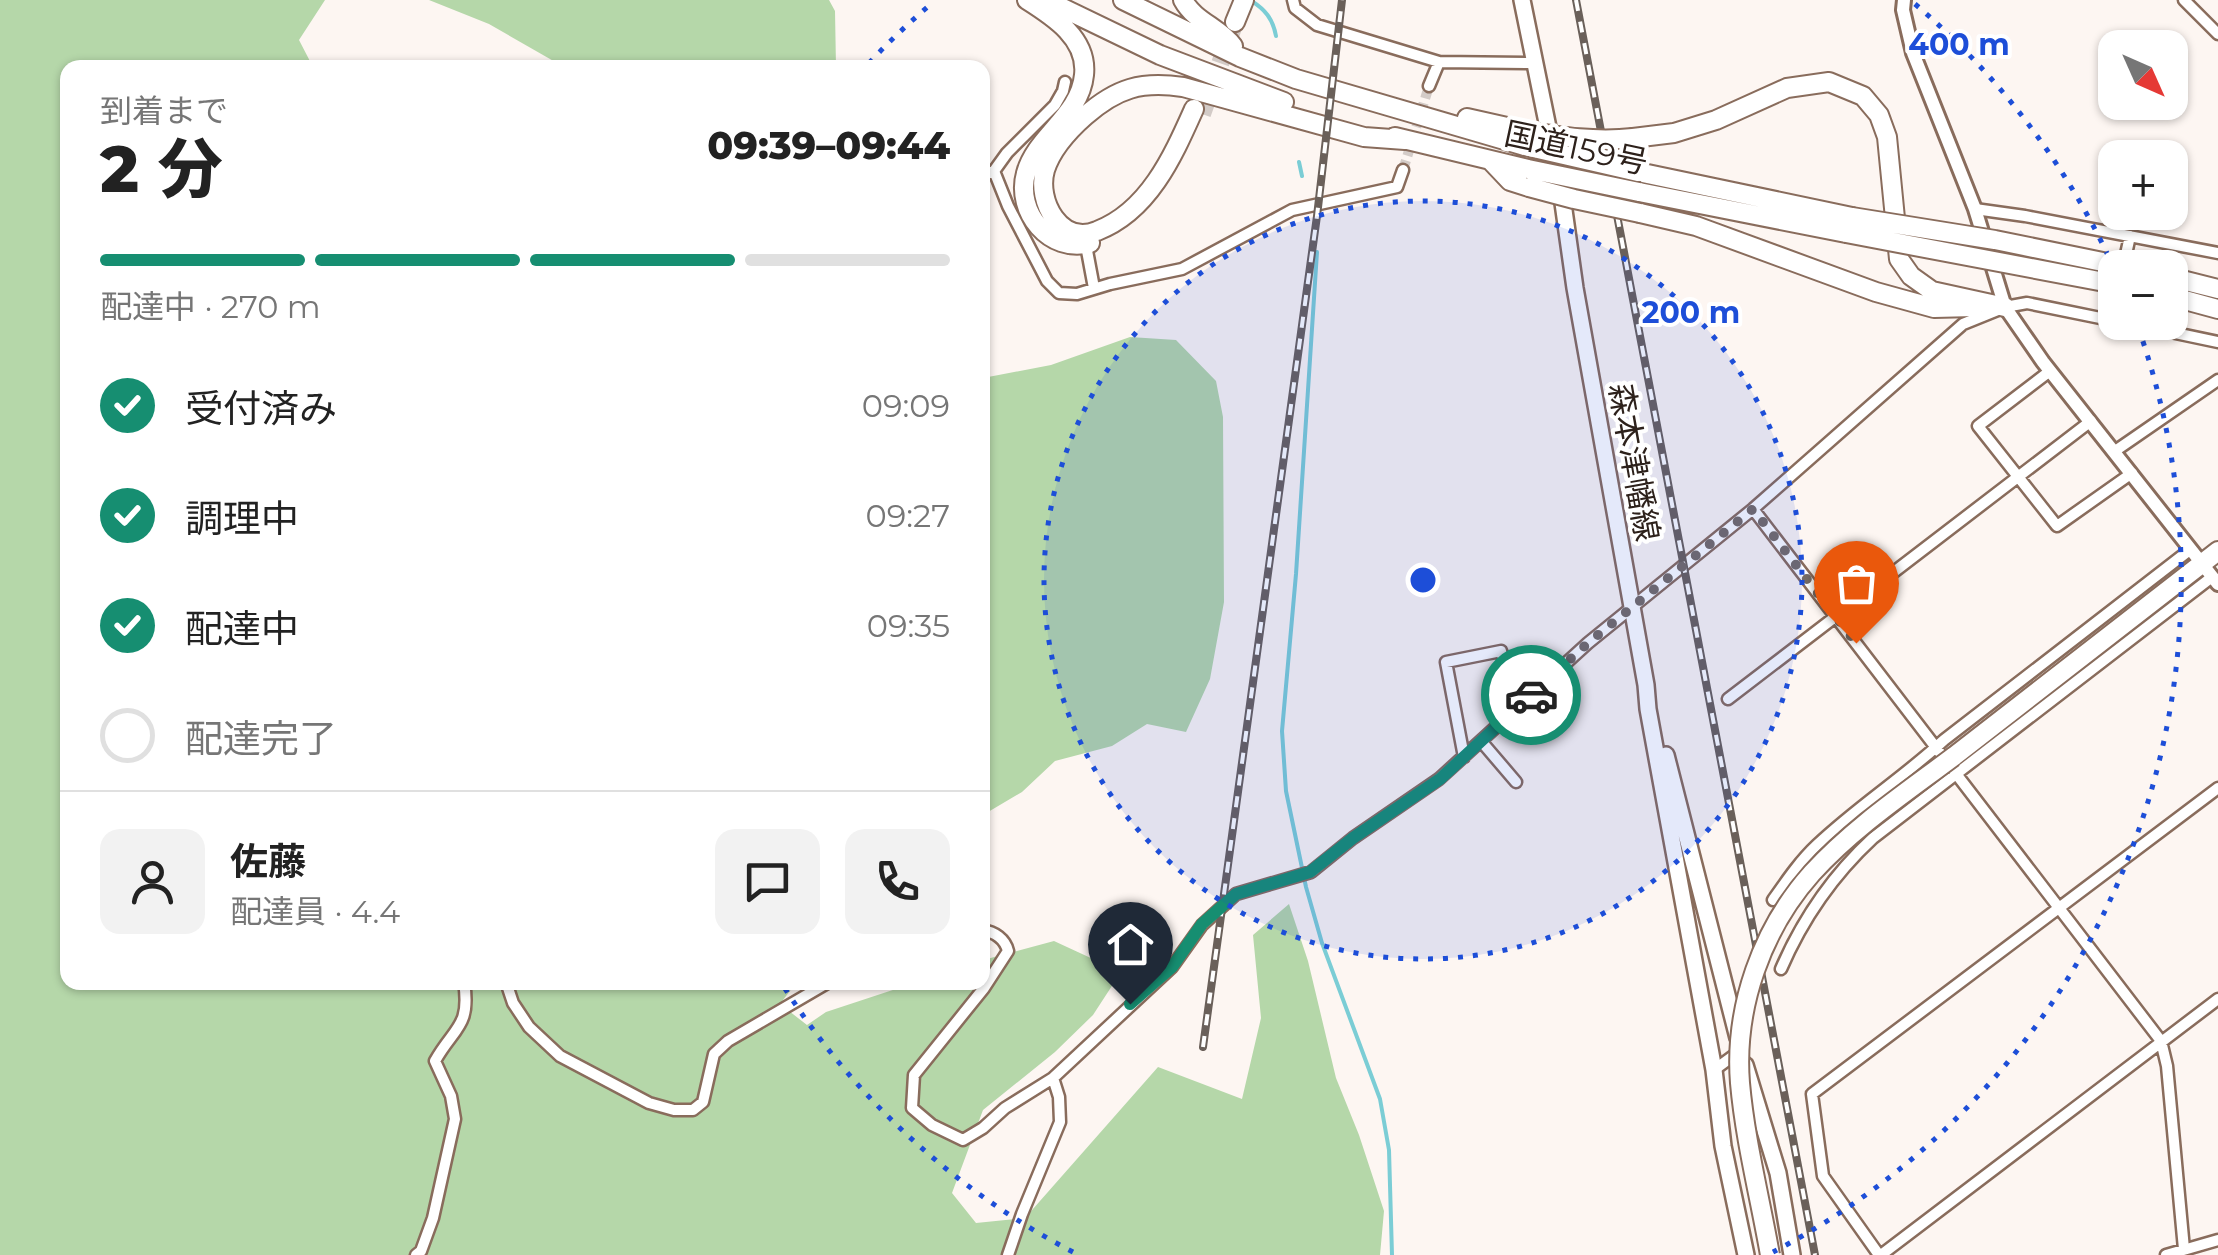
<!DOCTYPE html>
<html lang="ja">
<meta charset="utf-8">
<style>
body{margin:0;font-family:Montserrat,"Noto Sans JP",sans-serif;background:#f2f2f2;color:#222;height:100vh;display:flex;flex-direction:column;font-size:38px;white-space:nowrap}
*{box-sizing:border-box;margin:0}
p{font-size:32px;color:#767676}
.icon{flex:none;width:55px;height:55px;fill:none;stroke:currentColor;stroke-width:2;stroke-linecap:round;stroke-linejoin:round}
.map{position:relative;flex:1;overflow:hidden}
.sheet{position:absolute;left:60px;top:60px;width:930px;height:930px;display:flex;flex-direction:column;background:#fff;border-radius:20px;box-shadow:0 2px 8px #0004}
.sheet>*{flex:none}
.needle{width:65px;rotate:135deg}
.controls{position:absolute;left:2098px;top:30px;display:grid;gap:20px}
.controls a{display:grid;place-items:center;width:90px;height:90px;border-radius:20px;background:#fff;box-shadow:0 2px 8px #0004;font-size:50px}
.pin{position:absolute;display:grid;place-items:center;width:85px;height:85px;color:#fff;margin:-102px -42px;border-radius:50% 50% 50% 0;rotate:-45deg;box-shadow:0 0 10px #0007}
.pin .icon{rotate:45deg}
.courier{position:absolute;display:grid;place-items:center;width:100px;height:100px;margin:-50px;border:8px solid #168e71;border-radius:50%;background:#fff;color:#222;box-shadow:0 2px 12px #0007}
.headline em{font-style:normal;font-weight:800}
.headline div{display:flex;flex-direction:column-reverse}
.headline{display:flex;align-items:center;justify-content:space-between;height:170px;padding:0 40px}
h1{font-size:65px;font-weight:800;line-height:75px}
.bar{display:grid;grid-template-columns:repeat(4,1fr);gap:15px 10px;align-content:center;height:120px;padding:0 40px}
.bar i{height:12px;border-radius:8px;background:#e0e0e0}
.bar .on{background:#168e71}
.bar p{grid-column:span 4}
.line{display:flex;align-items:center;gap:25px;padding:0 40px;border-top:2px solid #e0e0e0}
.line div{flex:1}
.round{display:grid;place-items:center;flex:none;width:105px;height:105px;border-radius:20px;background:#f2f2f2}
ol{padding:0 40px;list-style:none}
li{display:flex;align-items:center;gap:30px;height:110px}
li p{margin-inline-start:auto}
li .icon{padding:10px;border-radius:50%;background:#168e71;color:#fff;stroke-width:4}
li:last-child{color:#767676}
li i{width:55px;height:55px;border:5px solid #e0e0e0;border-radius:50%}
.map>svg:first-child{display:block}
.green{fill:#b5d7a9}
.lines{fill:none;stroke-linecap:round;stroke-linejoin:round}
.stream{stroke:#7bcdd5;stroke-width:4}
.minor-tunnel{stroke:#d3cbc7;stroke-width:10;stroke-dasharray:10 5;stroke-linecap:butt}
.trunk-tunnel{stroke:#d3cbc7;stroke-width:18;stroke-dasharray:18 9;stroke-linecap:butt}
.minor-casing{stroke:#896c5c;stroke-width:15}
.tertiary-casing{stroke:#896c5c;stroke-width:18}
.secondary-casing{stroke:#896c5c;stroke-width:20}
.trunk-casing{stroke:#896c5c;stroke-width:22}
.minor{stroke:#fff;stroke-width:10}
.tertiary{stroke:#fff;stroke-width:12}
.secondary{stroke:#fff;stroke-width:15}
.trunk{stroke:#fff;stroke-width:18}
.rail-casing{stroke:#6a605a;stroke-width:8}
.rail{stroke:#fff;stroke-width:4;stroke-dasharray:11;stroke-linecap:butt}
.trunk-bridge-casing{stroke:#896c5c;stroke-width:22;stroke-linecap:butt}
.trunk-bridge{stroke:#fff;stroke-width:18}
.done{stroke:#766c66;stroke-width:10;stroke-dasharray:0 18}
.route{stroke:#168e71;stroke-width:12}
.ring{fill:none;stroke:#1d4ed8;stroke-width:5;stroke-dasharray:5 10}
.labels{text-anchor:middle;stroke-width:8;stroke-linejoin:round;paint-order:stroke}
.street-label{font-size:32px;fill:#2d211b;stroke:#fff}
.centre{fill:#1d4ed8;stroke:#fff;stroke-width:5}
.ring-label{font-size:30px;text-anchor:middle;font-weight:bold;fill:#1d4ed8;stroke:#fff;stroke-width:8;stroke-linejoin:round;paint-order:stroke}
</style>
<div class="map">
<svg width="2218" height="1255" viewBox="0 0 2218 1255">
<rect width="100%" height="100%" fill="#fdf6f2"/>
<path class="green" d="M0,0H325L299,40L313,67L68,68V982L796,983L780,1004L807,1025L826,1012L914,983L982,982L983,960L1054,941L1121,972L1093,1015L1055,1052L983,1110L952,1193L976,1223L1025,1218L1158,1067L1242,1099L1261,1018L1253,935L1289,904L1308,961L1336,1078L1359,1135L1384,1211L1380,1255H0Z
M429,0H829L835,11L836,67H564L489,24Z
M1130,337L1176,340L1216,381L1223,417L1224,602L1210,679L1186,732L1147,724L1112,746L1055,761L1022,792L983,815V378L1051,365Z"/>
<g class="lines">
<path class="stream" d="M1250,0C1265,9 1273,19 1276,36
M1299,162L1302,176
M1317,252L1296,574L1282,731L1286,791L1306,887L1322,943L1380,1099L1389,1150L1392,1255"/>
<path class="minor-tunnel" d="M1403,170L1429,86"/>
<path class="trunk-tunnel" d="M1202,114L1235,22"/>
<defs>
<path id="minor" d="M1293,0L1295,8L1317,25L1439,62L1534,63
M2184,0L2218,34
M1429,86L1439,62
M994,171L1008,206L1047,281L1059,293L1077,294L1110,284L1182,269L1292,210L1397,187L1403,170
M982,175L994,171L1007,153L1055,105L1063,91L1065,82
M1975,209L2025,216L2218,253
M1085,240L1094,288
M2123,268L2130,236
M2123,322L2218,342
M2050,371L1978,426L2057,526L2132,473
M2115,451L2218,380
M1753,509L2161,1041L2167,1066L2184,1249
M1728,699L2091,421
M1481,741L1516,782
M1464,757L1446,662L1501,651L1517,709
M1773,900C1787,880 1800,861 1817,845C1857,807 1904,777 1944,740L2191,549
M982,930C995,932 1005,939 1008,951L984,988L914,1075L912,1108L932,1125L963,1140L983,1128L1005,1108L1053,1078L1172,967L1202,925L1236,894L1311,872L1353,838L1439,779L1588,643L1753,509L1963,324L2005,307L2027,303L2115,321
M1781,969C1803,918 1832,876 1873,838L2212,577
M506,982L513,1003L529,1027L560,1056L649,1103L674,1110H693L703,1102L714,1054L728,1041L829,982
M1714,1070L1740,1051
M416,1255L421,1251L433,1218L455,1119L451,1096L435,1061C454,1027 471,1027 464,982
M1008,1255L1022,1214L1060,1122L1059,1097L1053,1078
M1879,1255L1823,1176L1812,1094L2218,788
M1881,1255L2218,999
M2166,1255L2218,1240"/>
<path id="tertiary" d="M1904,0L1903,10L1913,53L1975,209L2005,307L2043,362L2218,584"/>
<path id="secondary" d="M1522,0L1562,196L1575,288L1646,685L1648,709L1714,1070L1723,1146L1746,1255
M1666,755L1738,1038
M1745,1065L1778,1173L1792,1255"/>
<path id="trunk" d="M1027,0C1054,17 1088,39 1084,75C1080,116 1036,136 1026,173C1015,212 1050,254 1090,243
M1046,0L1160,55L1284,102
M1123,0L1240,57L1296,79L1525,146
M1183,0C1195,22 1219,27 1233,46
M1235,22L1244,0
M1194,109C1173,156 1149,211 1097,231C1061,246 1036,201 1045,170C1052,148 1068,131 1085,116C1117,88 1141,81 1183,87L1364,137L1405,140
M1467,118L1525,131
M1395,137L1528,169
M1633,138L1674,133L1716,120L1787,88L1829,82L1863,96L1879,115L1887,137L1899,259L1911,276L1932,291L2005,307
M1492,162L1510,181L1529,187
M1638,172L1852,217
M1639,192L1846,233
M1640,213L1696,226L1876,292L1934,308L1974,307
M2170,277L2218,289
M2170,296L2218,309
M1953,757L2218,551"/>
</defs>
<use href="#minor" class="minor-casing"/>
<use href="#tertiary" class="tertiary-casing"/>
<use href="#secondary" class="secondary-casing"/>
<use href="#trunk" class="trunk-casing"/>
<use href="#minor" class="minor"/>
<use href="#tertiary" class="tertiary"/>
<use href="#secondary" class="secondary"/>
<use href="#trunk" class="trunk"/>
<defs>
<path id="rail" d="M1576,0L1815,1255
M1203,1047L1317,216L1342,0"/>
</defs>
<use href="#rail" class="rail-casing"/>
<use href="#rail" class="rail"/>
<defs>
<path id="trunk-bridge" d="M1525,131C1562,137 1596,142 1633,138
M1525,146L1638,172
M1528,169L1639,192
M1529,187L1574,199L1640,213
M1852,217L1995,240L2132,268
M1846,233L2115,284
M1770,1255C1760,1198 1745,1140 1740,1083C1734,1007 1762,929 1812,873C1853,828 1905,793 1953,757"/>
</defs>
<use href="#trunk-bridge" class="trunk-bridge-casing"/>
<use href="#trunk-bridge" class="trunk-bridge"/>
</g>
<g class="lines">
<path class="done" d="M1531,695L1588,643L1753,509L1856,643"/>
<path class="route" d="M1130,1004L1172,967L1202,924L1236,894L1310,872L1353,838L1440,779L1531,695"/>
</g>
<circle cx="1423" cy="580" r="379" fill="#1d4ed8" fill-opacity=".12"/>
<g class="ring">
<circle cx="1423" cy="580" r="379"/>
<path d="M1073 1252A758 758 0 0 1 784 987M869 63A758 758 0 0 1 931 4M1915 4A758 758 0 0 1 2113 266M2138 327A758 758 0 0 1 1773 1252"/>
</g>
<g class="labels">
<g class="street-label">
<text transform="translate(1576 148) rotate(12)" y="11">国道159号</text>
<text transform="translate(1634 462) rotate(80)" y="11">森本津幡線</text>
</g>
</g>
<circle cx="1423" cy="580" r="15" class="centre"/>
<g class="ring-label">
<text x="1959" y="55">400 m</text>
<text x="1691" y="323">200 m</text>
</g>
</svg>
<div class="controls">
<a><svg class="needle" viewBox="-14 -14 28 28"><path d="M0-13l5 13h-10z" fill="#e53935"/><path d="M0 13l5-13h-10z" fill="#767676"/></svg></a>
<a>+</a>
<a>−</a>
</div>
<div class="pin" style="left:1856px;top:643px;background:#ea580c"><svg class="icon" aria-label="bag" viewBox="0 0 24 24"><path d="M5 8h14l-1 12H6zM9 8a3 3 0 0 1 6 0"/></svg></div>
<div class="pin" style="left:1130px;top:1004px;background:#1f2937"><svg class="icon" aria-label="home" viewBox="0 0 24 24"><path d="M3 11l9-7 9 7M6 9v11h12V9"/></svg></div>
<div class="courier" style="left:1531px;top:695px"><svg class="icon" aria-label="car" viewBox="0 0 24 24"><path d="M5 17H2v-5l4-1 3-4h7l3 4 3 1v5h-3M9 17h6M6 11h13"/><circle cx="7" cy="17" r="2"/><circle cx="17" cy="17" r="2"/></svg></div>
<section class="sheet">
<div class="headline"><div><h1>2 分</h1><p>到着まで</p></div><em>09:39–09:44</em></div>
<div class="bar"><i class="on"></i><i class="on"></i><i class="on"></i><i></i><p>配達中 · 270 m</p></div>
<ol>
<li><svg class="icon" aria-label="check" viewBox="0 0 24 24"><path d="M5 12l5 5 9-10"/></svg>受付済み<p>09:09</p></li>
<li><svg class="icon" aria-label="check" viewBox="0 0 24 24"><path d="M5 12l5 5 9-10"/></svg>調理中<p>09:27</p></li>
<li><svg class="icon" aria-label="check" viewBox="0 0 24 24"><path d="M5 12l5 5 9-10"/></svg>配達中<p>09:35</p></li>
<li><i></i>配達完了</li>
</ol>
<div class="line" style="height:180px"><a class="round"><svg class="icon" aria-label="person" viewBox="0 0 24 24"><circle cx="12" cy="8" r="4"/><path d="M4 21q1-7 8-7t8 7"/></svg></a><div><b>佐藤</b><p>配達員 · 4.4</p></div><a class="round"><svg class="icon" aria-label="chat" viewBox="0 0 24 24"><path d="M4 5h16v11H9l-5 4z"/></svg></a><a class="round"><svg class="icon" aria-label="phone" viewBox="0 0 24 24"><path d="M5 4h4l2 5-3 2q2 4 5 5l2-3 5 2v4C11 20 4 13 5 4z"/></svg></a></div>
</section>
</div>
